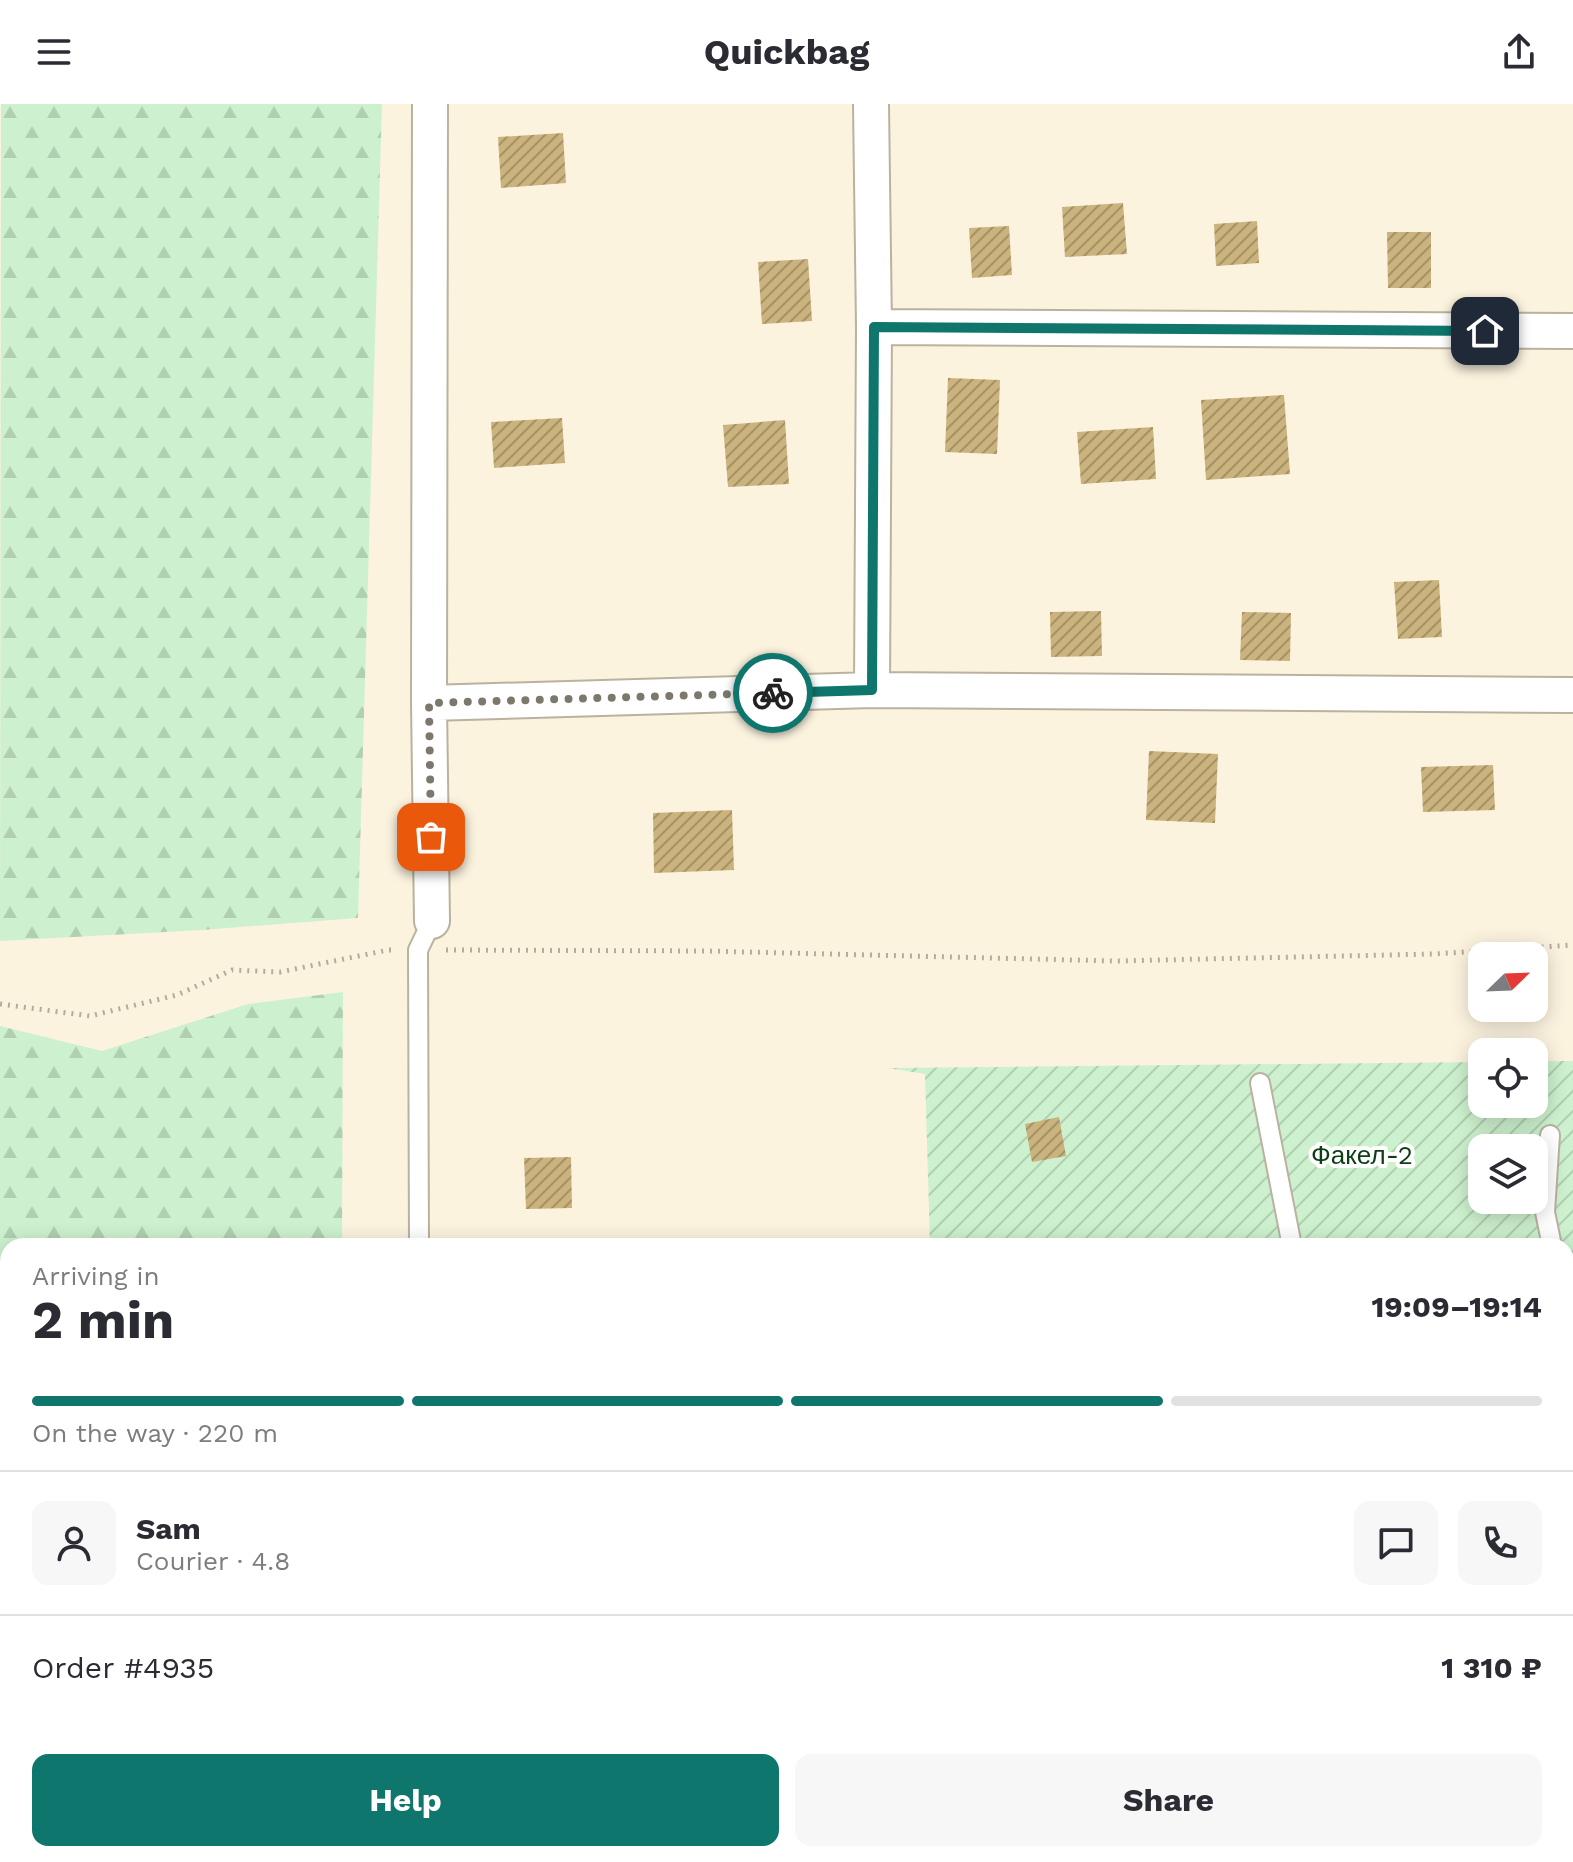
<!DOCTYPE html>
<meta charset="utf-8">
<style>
body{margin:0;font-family:"Work Sans",sans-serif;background:#f7f7f7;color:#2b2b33;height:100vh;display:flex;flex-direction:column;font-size:30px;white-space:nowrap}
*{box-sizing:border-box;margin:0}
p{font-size:26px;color:#7c7c81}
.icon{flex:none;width:44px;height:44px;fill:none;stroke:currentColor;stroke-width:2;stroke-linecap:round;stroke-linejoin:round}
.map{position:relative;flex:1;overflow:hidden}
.sheet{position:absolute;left:0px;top:1134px;width:1574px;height:624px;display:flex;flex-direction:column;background:#fff;border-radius:24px 24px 0 0;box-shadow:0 4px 20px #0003}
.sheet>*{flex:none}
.needle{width:52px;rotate:67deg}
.fabs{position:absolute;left:1468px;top:838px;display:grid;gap:16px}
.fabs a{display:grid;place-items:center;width:80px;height:80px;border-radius:16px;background:#fff;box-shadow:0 4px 20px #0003;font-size:40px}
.pin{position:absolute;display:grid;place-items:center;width:68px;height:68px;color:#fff;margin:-34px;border-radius:16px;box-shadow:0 4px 12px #0006}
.courier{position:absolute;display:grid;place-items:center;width:80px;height:80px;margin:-40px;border:6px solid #0f766e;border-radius:50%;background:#fff;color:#222;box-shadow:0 2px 10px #0007}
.head em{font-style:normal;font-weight:700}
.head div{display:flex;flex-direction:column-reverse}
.head{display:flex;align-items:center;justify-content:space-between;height:136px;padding:0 32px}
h1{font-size:52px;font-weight:700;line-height:60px}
.bar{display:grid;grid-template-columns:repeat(4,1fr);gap:12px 8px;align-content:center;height:96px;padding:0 32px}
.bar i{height:10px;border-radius:6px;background:#e1e1e2}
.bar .current{background:#0f766e}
.bar p{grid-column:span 4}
.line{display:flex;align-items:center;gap:20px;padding:0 32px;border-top:2px solid #e1e1e2}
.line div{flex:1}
.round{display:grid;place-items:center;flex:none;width:84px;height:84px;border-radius:16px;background:#f7f7f7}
.button{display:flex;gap:16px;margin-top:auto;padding:16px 32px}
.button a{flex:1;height:92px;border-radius:16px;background:#0f766e;color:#fff;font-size:32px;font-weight:700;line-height:92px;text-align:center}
.button a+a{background:#f7f7f7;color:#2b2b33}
header{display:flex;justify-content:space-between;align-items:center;height:104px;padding:0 32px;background:#fff;font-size:36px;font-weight:700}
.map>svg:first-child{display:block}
.forest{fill:url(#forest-firs)}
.garden{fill:url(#garden-furrows);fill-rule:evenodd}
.building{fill:url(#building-hatch)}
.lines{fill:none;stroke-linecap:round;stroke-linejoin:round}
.service-casing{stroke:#bab29f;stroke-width:22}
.minor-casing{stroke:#bab29f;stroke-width:38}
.path{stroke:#b3ac9d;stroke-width:5;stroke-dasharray:2 6;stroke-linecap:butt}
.service{stroke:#fff;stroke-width:18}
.minor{stroke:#fff;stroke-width:34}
.done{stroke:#7d786c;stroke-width:8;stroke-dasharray:0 14.4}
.route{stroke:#0f766e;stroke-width:10}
.labels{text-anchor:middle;stroke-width:8;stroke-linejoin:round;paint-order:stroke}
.park-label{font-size:26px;fill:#0e3e15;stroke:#fff}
</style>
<header><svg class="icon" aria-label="menu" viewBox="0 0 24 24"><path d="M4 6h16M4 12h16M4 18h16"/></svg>Quickbag<svg class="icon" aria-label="share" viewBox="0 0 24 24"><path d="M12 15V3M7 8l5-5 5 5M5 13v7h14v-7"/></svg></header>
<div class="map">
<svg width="1573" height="1758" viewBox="0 0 1573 1758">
<defs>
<pattern id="forest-firs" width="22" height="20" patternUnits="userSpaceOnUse" patternTransform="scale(2)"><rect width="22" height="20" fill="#cdf1ce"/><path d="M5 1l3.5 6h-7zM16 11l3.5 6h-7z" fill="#b1cfb1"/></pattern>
<pattern id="garden-furrows" width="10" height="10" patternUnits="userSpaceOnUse" patternTransform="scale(2)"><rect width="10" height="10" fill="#cdf1ce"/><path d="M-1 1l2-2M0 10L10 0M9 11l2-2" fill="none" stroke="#b1cfb1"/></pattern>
<pattern id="building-hatch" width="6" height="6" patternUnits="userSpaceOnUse" patternTransform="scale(2)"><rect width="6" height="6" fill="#cab37d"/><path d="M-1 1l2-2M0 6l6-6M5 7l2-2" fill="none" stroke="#a59267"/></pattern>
</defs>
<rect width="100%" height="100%" fill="#fcf3df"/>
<path class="forest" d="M1,0H382L358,814L202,826L0,837Z
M343,888L342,1142H8V1750H116V1758H0V922L102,947L248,900Z"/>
<path class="garden" d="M1534,957H1573V1758H1300V1750H1566V1142H930L925,970L887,964L1482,958V1000H1534ZM1482,1044H1534V1096H1482Z
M220,1750H1289V1758H219Z"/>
<path class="building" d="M563,29L566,79L501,84L498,33Z
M1123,99L1127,150L1065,153L1062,103Z
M1257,117L1259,159L1216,162L1214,120Z
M1009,122L1012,171L972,174L969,124Z
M1387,128H1431V184H1388Z
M808,155L812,217L762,220L758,158Z
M948,274L1000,276L997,350L945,348Z
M1284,291L1290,370L1206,376L1201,296Z
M562,314L565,359L494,364L491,318Z
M785,316L789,380L728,383L723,321Z
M1153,323L1156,375L1081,380L1077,328Z
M1439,476L1442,533L1398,535L1394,478Z
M1101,507L1102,552L1051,553L1050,508Z
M1242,508L1291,509L1290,557L1240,556Z
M1149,647L1218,650L1215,719L1146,716Z
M1493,661L1495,706L1423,708L1421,663Z
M732,706L734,766L654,769L653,709Z
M1059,1013L1066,1052L1032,1058L1025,1020Z
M571,1053L572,1104L526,1105L524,1054Z
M884,1750H915L916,1758H884Z"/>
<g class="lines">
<defs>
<path id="service" d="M1260,979L1292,1142
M1550,1031L1545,1108L1552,1142
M419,1142L418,846L432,817
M1566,1210L1573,1243
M755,1750L756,1758
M1412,1750L1414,1758"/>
<path id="minor" d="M430,0L429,599L432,817
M871,0L874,223L872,586
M874,223L1573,227
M429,599L872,586L1573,591"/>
</defs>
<use href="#service" class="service-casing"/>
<use href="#minor" class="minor-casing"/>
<path class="path" d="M446,846L705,847L1115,857L1434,850L1573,841
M0,900L90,912L177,891L232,866L280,868L388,846H396"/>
<use href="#service" class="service"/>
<use href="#minor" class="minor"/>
</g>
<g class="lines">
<path class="done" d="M431,733L429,599L773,589"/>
<path class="route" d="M773,589L872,586L874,223L1485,227"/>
</g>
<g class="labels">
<g class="park-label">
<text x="1362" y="1060">Факел-2</text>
</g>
</g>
</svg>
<div class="fabs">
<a><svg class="needle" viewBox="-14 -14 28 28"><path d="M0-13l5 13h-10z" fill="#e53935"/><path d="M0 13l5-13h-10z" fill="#7c7c81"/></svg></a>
<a><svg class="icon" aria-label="locate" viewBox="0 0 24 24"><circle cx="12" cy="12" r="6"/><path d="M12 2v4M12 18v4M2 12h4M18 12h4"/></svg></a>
<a><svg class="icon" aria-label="layers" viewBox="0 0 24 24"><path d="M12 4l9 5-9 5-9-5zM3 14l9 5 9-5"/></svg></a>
</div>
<div class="pin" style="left:431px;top:733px;background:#ea580c"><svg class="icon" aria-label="bag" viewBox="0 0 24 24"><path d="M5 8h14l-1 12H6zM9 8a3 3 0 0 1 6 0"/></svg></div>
<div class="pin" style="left:1485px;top:227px;background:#1f2937"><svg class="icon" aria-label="home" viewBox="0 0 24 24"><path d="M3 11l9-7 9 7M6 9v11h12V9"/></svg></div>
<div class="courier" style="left:773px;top:589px"><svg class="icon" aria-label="bike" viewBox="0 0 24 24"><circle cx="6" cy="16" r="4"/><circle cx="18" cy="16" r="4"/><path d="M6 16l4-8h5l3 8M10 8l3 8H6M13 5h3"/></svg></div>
<section class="sheet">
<div class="head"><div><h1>2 min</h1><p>Arriving in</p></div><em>19:09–19:14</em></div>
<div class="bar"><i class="current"></i><i class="current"></i><i class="current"></i><i></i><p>On the way · 220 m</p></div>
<div class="line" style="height:144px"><a class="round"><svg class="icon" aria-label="person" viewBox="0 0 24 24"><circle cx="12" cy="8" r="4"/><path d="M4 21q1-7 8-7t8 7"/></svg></a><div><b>Sam</b><p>Courier · 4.8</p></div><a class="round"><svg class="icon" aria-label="chat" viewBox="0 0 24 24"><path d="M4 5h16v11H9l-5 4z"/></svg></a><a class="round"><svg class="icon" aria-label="phone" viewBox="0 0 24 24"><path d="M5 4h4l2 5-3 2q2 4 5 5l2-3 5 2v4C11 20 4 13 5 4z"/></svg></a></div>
<div class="line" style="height:104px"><div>Order #4935</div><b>1 310 ₽</b></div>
<div class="button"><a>Help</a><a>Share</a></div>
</section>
</div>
